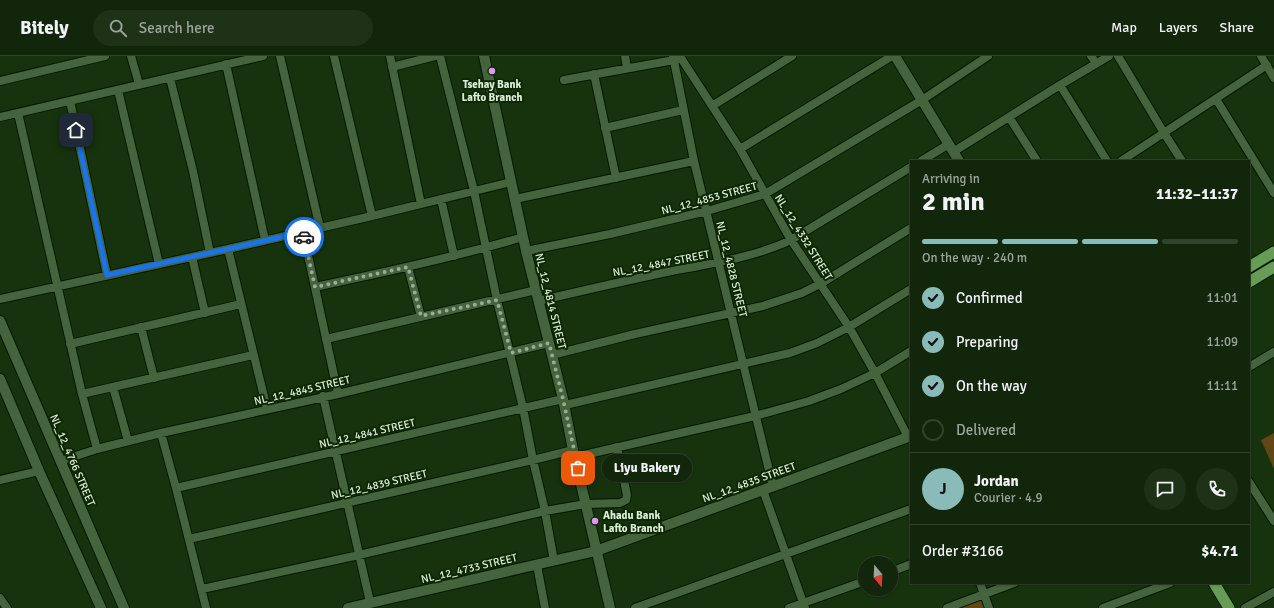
<!DOCTYPE html>
<meta charset="utf-8">
<style>
body{margin:0;font-family:Signika,sans-serif;background:#1e3218;color:#f1f3f6;height:100vh;display:flex;flex-direction:column;font-size:15px;white-space:nowrap}
*{box-sizing:border-box;margin:0}
p{font-size:13px;color:#9ca59c}
.icon{flex:none;width:22px;height:22px;fill:none;stroke:currentColor;stroke-width:2;stroke-linecap:round;stroke-linejoin:round}
.map{position:relative;flex:1;overflow:hidden}
.details{position:absolute;left:910px;top:104px;width:340px;height:424px;display:flex;flex-direction:column;background:#11260a;border-radius:0px;box-shadow:0 1px 3px #0004,0 0 0 1px #30432b}
.details>*{flex:none}
.needle{width:26px;rotate:162deg}
.controls{position:absolute;left:858px;top:500px;display:grid;gap:8px}
.controls a{display:grid;place-items:center;width:40px;height:40px;border-radius:50%;background:#11260a;box-shadow:0 1px 3px #0004,0 0 0 1px #30432b;font-size:20px}
.pin{position:absolute;display:grid;place-items:center;width:34px;height:34px;color:#fff;margin:-17px;border-radius:8px;box-shadow:0 2px 6px #0006}
.courier{position:absolute;display:grid;place-items:center;width:40px;height:40px;margin:-20px;border:3px solid #1a73e8;border-radius:50%;background:#fff;color:#222;box-shadow:0 1px 5px #0007}
.bubble{position:absolute;height:28px;border-radius:14px;background:#11260a;box-shadow:0 1px 3px #0004,0 0 0 1px #30432b;font-size:13px;font-weight:700;line-height:28px;text-align:center}
.overview em{font-style:normal;font-weight:700}
.overview div{display:flex;flex-direction:column-reverse}
.overview{display:flex;align-items:center;justify-content:space-between;height:68px;padding:0 12px}
h1{font-size:26px;font-weight:700;line-height:30px}
.bar{display:grid;grid-template-columns:repeat(4,1fr);gap:6px 4px;align-content:center;height:48px;padding:0 12px}
.bar i{height:5px;border-radius:3px;background:#30432b}
.bar .current{background:#8bbbb9}
.bar p{grid-column:span 4}
.line{display:flex;align-items:center;gap:10px;padding:0 12px;border-top:1px solid #30432b}
.line div{flex:1}
.round{display:grid;place-items:center;flex:none;width:42px;height:42px;border-radius:21px;background:#1e3218}
ol{padding:0 12px;list-style:none}
li{display:flex;align-items:center;gap:12px;height:44px}
li p{margin-inline-start:auto}
li .icon{padding:4px;border-radius:50%;background:#8bbbb9;color:#111;stroke-width:4}
li:last-child{color:#9ca59c}
li i{width:22px;height:22px;border:2px solid #30432b;border-radius:50%}
header{display:flex;align-items:center;gap:24px;box-sizing:border-box;height:56px;padding:0 20px;background:#11260a;border-bottom:1px solid #30432b}
header strong{font-size:19px}
nav{display:flex;gap:22px;margin-inline-start:auto;font-size:14px}
.search{width:280px;height:36px;background:#1e3218;display:flex;align-items:center;gap:10px;box-sizing:border-box;padding:0 14px;border-radius:22px;color:#9ca59c;font-size:15px}
.map>svg:first-child{display:block}
.green{fill:#614616}
.lines{fill:none;stroke-linecap:round;stroke-linejoin:round}
.minor-casing{stroke:#011a00;stroke-width:10}
.tertiary-casing{stroke:#011a00;stroke-width:12}
.primary-casing{stroke:#011a00;stroke-width:13}
.minor{stroke:#45633c;stroke-width:8}
.tertiary{stroke:#45633c;stroke-width:10}
.primary{stroke:#679c57;stroke-width:11}
.done{stroke:#98ad91;stroke-width:4;stroke-dasharray:0 7.2}
.route{stroke:#1a73e8;stroke-width:5}
.poi-dot{fill:#de98f2;stroke:#0d2904;stroke-width:1.5}
.labels{text-anchor:middle;stroke-width:4;stroke-linejoin:round;paint-order:stroke}
.poi-label{font-size:11px;font-weight:bold;fill:#ddeed8;stroke:#0d2904}
.street-label{font-size:11px;fill:#ddeed8;stroke:#0d2904}
</style>
<header>
<strong>Bitely</strong>
<div class="search"><svg class="icon" aria-label="search" viewBox="0 0 24 24"><circle cx="10" cy="10" r="6"/><path d="M15 15l6 6"/></svg>Search here</div>
<nav><a>Map</a><a>Layers</a><a>Share</a></nav>
</header>
<div class="map">
<svg width="1274" height="552" viewBox="0 0 1274 552">
<rect width="100%" height="100%" fill="#17330e"/>
<path class="green" d="M1274,377V413L1261,384Z
M983,537L988,552H942Z"/>
<g class="lines">
<defs>
<path id="minor" d="M131,0L139,28
M280,0L320,172
M334,0L372,160
M390,0L421,148
M440,0L474,135L497,244L523,352L533,404L545,455L554,505
M625,0L627,12
M673,0L694,105L773,431
M1091,0L1096,7
M1118,0L1164,77L1182,105
M1261,0L1274,22
M226,8L265,184
M392,11L435,0
M594,18L616,122
M170,22L193,115L210,197
M564,24L674,4L681,2L740,93L791,184L849,271L875,317L908,381
M0,25L105,0
M1060,29L1107,105
M118,34L159,208
M1216,43L1274,137
M70,45L107,219
M712,50L792,0
M18,57L82,338L97,393
M0,61L263,0
M1009,61L1037,105
M605,72L683,54
M740,93L892,0
M953,96L1060,29L1109,0
M921,105L949,88
M1121,105L1267,9
M441,143L454,200
M515,143L694,105
M303,176L338,338
M228,193L267,353
M526,195L610,178L707,155L765,138L922,44L988,0
M192,201L205,257
M408,211L421,261
M315,231C385,216 455,201 523,181
M0,243L228,193L372,160L511,126
M538,245C581,235 624,225 667,216C709,208 753,202 791,184L911,111
M141,271L154,322
M326,283L536,234
M70,288L241,248
M552,299L635,278L763,250L802,237L820,228L911,172
M1249,311L1274,296
M113,331L128,385
M82,338L253,299
M323,340L370,546
M565,349L790,297L817,287L849,271L911,233
M161,377L176,432L206,552
M575,401L755,360L809,345L841,333L875,317L911,295
M61,405L97,393L161,377L338,338L549,287
M0,424L39,415
M1249,426L1274,465
M176,432L563,343
M763,434L805,552
M189,483L533,404L573,394
M537,509L545,552
M891,516L911,508
M980,527L989,552
M202,533L359,499L545,455L586,448L620,447L626,444L627,439L617,391
M0,542L7,552
M635,552L911,453
M789,552L865,525
M947,552L1014,527
M1103,552L1170,527
M1245,552L1274,536"/>
<path id="tertiary" d="M484,0L526,195L563,343L573,394L610,552
M895,0L959,105
M0,265L124,552
M0,323L39,415L101,552
M348,552L596,495L911,380"/>
<path id="primary" d="M1249,211L1274,196
M1249,226L1274,211
M1214,527L1229,552"/>
</defs>
<use href="#minor" class="minor-casing"/>
<use href="#tertiary" class="tertiary-casing"/>
<use href="#primary" class="primary-casing"/>
<use href="#minor" class="minor"/>
<use href="#tertiary" class="tertiary"/>
<use href="#primary" class="primary"/>
</g>
<g class="lines">
<path class="done" d="M304,181L315,231L408,211L421,260L497,244L511,297L549,287L563,343L578,412"/>
<path class="route" d="M76,74L107,219L228,193L303,176L304,181"/>
</g>
<g class="poi-dot">
<circle cx="492" cy="15" r="4"/>
<circle cx="595" cy="465" r="4"/>
</g>
<g class="labels">
<g class="poi-label">
<text x="492" y="32">Tsehay Bank<tspan x="492" dy="13">Lafto Branch</tspan></text>
<text x="603" y="463" text-anchor="start">Ahadu Bank<tspan x="603" dy="13">Lafto Branch</tspan></text>
</g>
<g class="street-label">
<text transform="translate(709 142) rotate(-15)" y="4">NL_12_4853 STREET</text>
<text transform="translate(804 181) rotate(58)" y="4">NL_12_4332 STREET</text>
<text transform="translate(661 207) rotate(-11)" y="4">NL_12_4847 STREET</text>
<text transform="translate(732 213) rotate(76)" y="4">NL_12_4828 STREET</text>
<text transform="translate(551 245) rotate(76)" y="4">NL_12_4814 STREET</text>
<text transform="translate(302 334) rotate(-13)" y="4">NL_12_4845 STREET</text>
<text transform="translate(367 377) rotate(-13)" y="4">NL_12_4841 STREET</text>
<text transform="translate(73 404) rotate(67)" y="4">NL_12_4766 STREET</text>
<text transform="translate(749 426) rotate(-20)" y="4">NL_12_4835 STREET</text>
<text transform="translate(379 428) rotate(-13)" y="4">NL_12_4839 STREET</text>
<text transform="translate(469 512) rotate(-13)" y="4">NL_12_4733 STREET</text>
</g>
</g>
</svg>
<div class="controls">
<a><svg class="needle" viewBox="-14 -14 28 28"><path d="M0-13l5 13h-10z" fill="#e53935"/><path d="M0 13l5-13h-10z" fill="#9ca59c"/></svg></a>
</div>
<div class="pin" style="left:578px;top:412px;background:#ea580c"><svg class="icon" aria-label="bag" viewBox="0 0 24 24"><path d="M5 8h14l-1 12H6zM9 8a3 3 0 0 1 6 0"/></svg></div>
<div class="pin" style="left:76px;top:74px;background:#1f2937"><svg class="icon" aria-label="home" viewBox="0 0 24 24"><path d="M3 11l9-7 9 7M6 9v11h12V9"/></svg></div>
<div class="courier" style="left:304px;top:181px"><svg class="icon" aria-label="car" viewBox="0 0 24 24"><path d="M5 17H2v-5l4-1 3-4h7l3 4 3 1v5h-3M9 17h6M6 11h13"/><circle cx="7" cy="17" r="2"/><circle cx="17" cy="17" r="2"/></svg></div>
<div class="bubble" style="left:602px;top:398px;width:90px">Liyu Bakery</div>
<section class="details">
<div class="overview"><div><h1>2 min</h1><p>Arriving in</p></div><em>11:32–11:37</em></div>
<div class="bar"><i class="current"></i><i class="current"></i><i class="current"></i><i></i><p>On the way · 240 m</p></div>
<ol>
<li><svg class="icon" aria-label="check" viewBox="0 0 24 24"><path d="M5 12l5 5 9-10"/></svg>Confirmed<p>11:01</p></li>
<li><svg class="icon" aria-label="check" viewBox="0 0 24 24"><path d="M5 12l5 5 9-10"/></svg>Preparing<p>11:09</p></li>
<li><svg class="icon" aria-label="check" viewBox="0 0 24 24"><path d="M5 12l5 5 9-10"/></svg>On the way<p>11:11</p></li>
<li><i></i>Delivered</li>
</ol>
<div class="line" style="height:72px"><b class="round" style="background:#8bbbb9;color:#111">J</b><div><b>Jordan</b><p>Courier · 4.9</p></div><a class="round"><svg class="icon" aria-label="chat" viewBox="0 0 24 24"><path d="M4 5h16v11H9l-5 4z"/></svg></a><a class="round"><svg class="icon" aria-label="phone" viewBox="0 0 24 24"><path d="M5 4h4l2 5-3 2q2 4 5 5l2-3 5 2v4C11 20 4 13 5 4z"/></svg></a></div>
<div class="line" style="height:52px"><div>Order #3166</div><b>$4.71</b></div>
</section>
</div>
